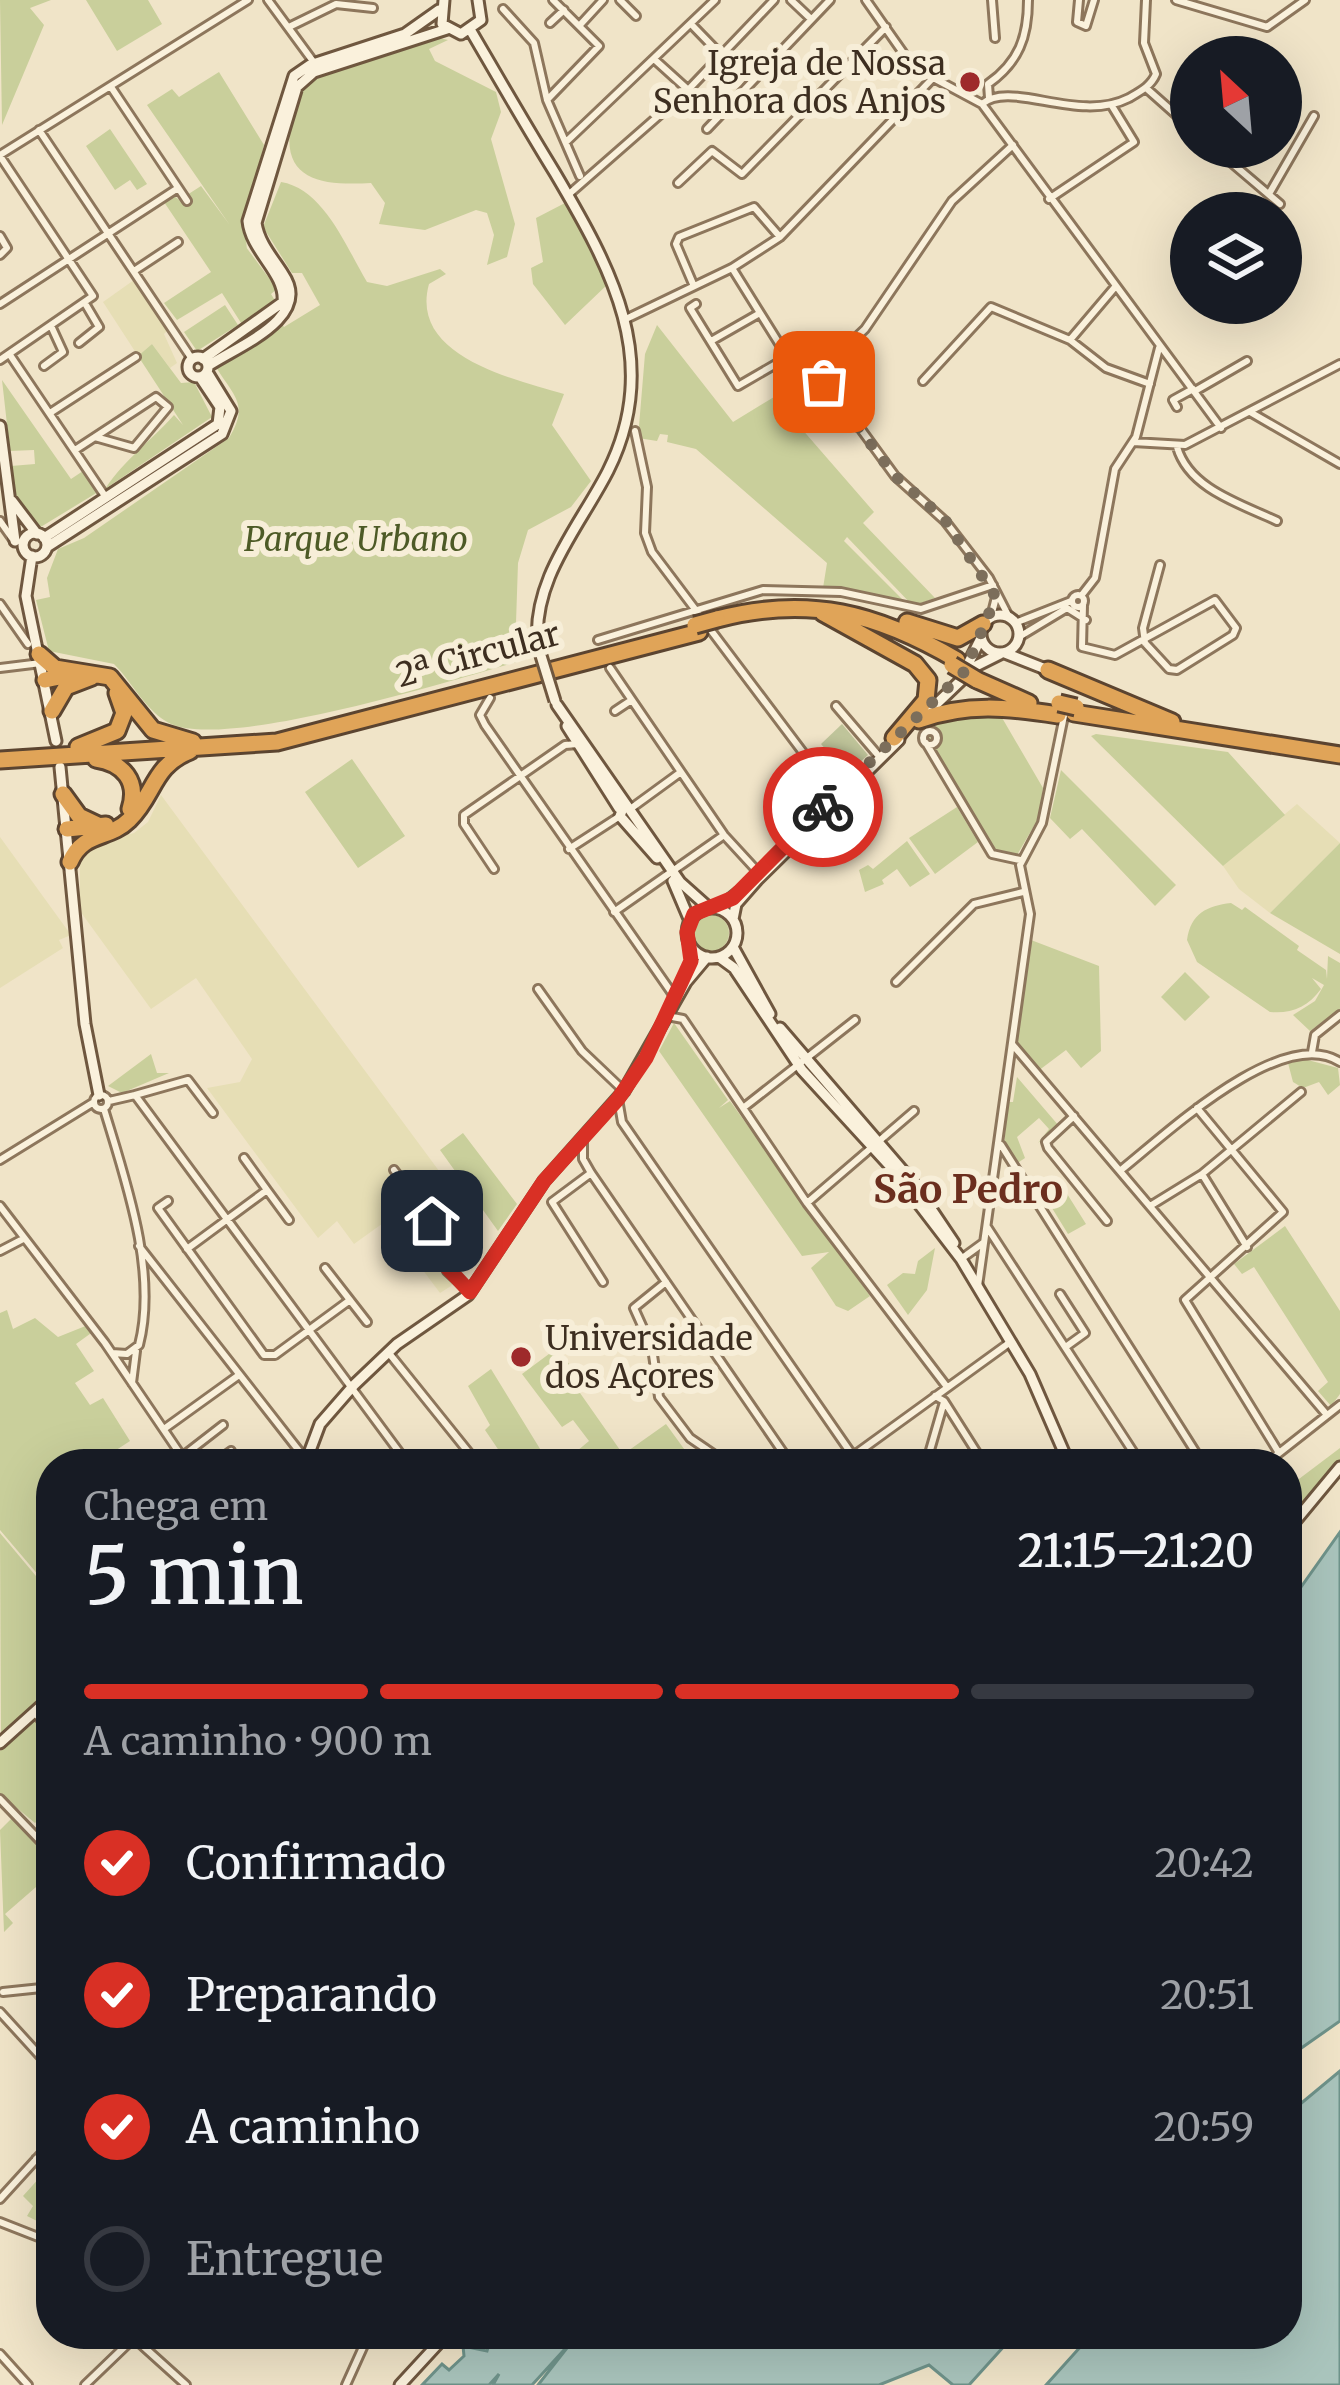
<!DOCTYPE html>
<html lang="pt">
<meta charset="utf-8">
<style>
body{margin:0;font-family:Merriweather,serif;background:#20242c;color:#f1f3f6;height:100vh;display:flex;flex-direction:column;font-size:45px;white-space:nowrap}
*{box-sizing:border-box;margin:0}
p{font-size:39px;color:#9ea1a6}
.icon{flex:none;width:66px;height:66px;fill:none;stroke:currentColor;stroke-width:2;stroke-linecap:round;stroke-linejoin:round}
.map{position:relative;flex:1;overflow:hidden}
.panel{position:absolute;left:36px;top:1449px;width:1266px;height:900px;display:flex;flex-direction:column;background:#171b24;border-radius:48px;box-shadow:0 12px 48px #0002}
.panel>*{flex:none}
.needle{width:78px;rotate:334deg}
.fabs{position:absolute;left:1170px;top:36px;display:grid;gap:24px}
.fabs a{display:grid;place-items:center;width:132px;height:132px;border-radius:50%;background:#171b24;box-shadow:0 12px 48px #0002;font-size:60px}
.pin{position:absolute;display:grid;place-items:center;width:102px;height:102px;color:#fff;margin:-51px;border-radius:24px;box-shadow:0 6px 18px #0006}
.courier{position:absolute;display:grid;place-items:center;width:120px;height:120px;margin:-60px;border:9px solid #d93025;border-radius:50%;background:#fff;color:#222;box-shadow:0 3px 15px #0007}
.overview em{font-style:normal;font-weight:600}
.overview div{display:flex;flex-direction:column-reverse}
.overview{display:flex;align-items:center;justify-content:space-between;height:204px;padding:0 48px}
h1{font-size:78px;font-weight:600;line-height:90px}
.bar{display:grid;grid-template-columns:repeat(4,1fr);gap:18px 12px;align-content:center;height:144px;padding:0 48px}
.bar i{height:15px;border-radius:9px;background:#363941}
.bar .active{background:#d93025}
.bar p{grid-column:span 4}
ol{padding:0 48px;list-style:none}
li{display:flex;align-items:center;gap:36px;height:132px}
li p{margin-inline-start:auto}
li .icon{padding:12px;border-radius:50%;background:#d93025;color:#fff;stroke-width:4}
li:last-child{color:#9ea1a6}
li i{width:66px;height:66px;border:6px solid #363941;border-radius:50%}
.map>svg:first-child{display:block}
.farmland{fill:#e6deb5}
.green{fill:#c9cf9b}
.cemetery{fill:#bfc49a}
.water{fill:#a9c4bc;stroke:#6f938a;stroke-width:3}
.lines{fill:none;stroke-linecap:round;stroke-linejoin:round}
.street-casing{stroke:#8d765c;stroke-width:12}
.secondary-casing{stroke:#6f573f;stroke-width:15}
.highway-casing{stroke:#5b4430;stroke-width:21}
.street{stroke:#faf1dc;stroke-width:6}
.secondary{stroke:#faf1dc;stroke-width:9}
.highway{stroke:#e0a458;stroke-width:15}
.secondary-bridge-casing{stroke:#6f573f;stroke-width:15;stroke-linecap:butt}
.highway-bridge-casing{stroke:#5b4430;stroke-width:21;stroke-linecap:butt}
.secondary-bridge{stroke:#faf1dc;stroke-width:9}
.highway-bridge{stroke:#e0a458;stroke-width:15}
.done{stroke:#7c6e5b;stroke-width:12;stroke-dasharray:0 21.6}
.route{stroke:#d93025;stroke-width:15}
.poi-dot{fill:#9e2a2b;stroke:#f7eed8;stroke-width:4.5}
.labels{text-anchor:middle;stroke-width:12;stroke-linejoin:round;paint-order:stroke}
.poi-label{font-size:33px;fill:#3d2e20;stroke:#f7eed8;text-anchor:end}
.park-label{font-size:33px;font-style:italic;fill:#4d5a26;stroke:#f7eed8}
.street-label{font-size:33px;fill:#3d2e20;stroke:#f7eed8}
.quarter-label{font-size:39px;font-weight:bold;fill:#6b2e1e;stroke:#f7eed8}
</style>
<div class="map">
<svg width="1340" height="2385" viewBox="0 0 1340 2385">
<rect width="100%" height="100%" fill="#f0e4c8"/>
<path class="farmland" d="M134,280L168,330L164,334L177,363L170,368L152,344L138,356L103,302Z
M161,795L465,1206L457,1214L479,1244L451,1286L440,1293L386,1221L354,1244L337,1221L318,1238L207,1088L240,1082L252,1059L196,978L151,1009L80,911V863L94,845L134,833L148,822Z
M1297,804L1340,843L1270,913L1239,889L1223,866Z
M0,837L71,935L59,940L63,948L0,988Z"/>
<path class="green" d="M0,0H51L30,8L44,25L2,125Z
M86,0H148L162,24L117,51Z
M435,37L448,40L429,49L435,61L496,92L501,112L491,139L515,224L507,257L487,265L494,235L487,213L476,210L425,230L379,224L385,203L371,183C321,186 278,180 292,119C296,99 301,83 320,73C345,58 404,48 435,37Z
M219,72L264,145L244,220L247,250L147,105L172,89L179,97Z
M110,129L147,184L137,190L130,180L115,190L86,146Z
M281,182C324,189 346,247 367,282L387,286L440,269L446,274L429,284C409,356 513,379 564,394L552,425L591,481L571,507L528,530L518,563L516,623L527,627V659C460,678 229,750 171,724C146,712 133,683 114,664L49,651L36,600L50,597L47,578L58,549L84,538L229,438C249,404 235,398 216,367L280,322L284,327L320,305L302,273H292L263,227Z
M201,186L277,289L271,294L277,304L243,326L222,293L177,320L164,303L211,272L164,202L174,196L185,204L190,200L187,195Z
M565,203L609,283L565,325L533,284L531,268L543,262L536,218Z
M225,305L238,325L197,351L184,332Z
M657,325L733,422L774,397L874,512L863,523L935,598L913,606L847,537L844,541L909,606L823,588L827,563L696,449L667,442L668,435L660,434L657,441L638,438L645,354Z
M152,344L181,383L194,382L212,417L105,489C125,459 150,442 174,415L183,425L138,356Z
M2,380L71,479L83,471L98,492L39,528L14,493L11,466L35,464L34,450L10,451Z
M956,713L1001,716L1043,788L1038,819L1017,855L994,849L920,733Z
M1096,734L1228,752L1285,815L1223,866L1091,736Z
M352,759L405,836L358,868L305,792Z
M1061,770L1176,885L1155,906L1082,829L1070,839L1050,818Z
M957,807L978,842L935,874L909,838Z
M907,841L930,874L910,887L897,869L882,880L884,884L865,892L859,870L868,865L873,869Z
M1340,843V954L1270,913Z
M1231,903L1242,910L1245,907L1299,946L1297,950L1326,970L1327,979L1328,956L1340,963V1009L1310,1031L1293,1015L1315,1001L1324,985L1312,978L1321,989C1308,1007 1291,1014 1270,1012L1197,962L1187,940C1191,913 1207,906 1231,903Z
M693 933a18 18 0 1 1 36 0a18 18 0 1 1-36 0Z
M1031,940L1099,966L1101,1051L1081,1068L1066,1050L1038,1071L1016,1045Z
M1185,972L1210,997L1185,1021L1161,997Z
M674,1023L728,1100L719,1108L730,1101L870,1296L848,1311L836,1306L811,1268L829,1252L802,1256L659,1051Z
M151,1054L157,1073H169L122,1093L108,1086Z
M1304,1059L1338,1068L1340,1085L1328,1095L1319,1082L1303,1088L1293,1082L1288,1063Z
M1017,1077L1059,1126L1038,1143L1049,1129L1039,1118L1017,1137L1025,1158L1016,1164L1004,1146L1008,1102H1013Z
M463,1133L517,1204L498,1231L440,1150Z
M1059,1181L1086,1224L1068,1234L1052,1208L1050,1187Z
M1285,1226L1340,1311V1394L1331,1406L1318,1391L1328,1382L1254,1267L1242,1274L1234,1264Z
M935,1248L927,1290L908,1315L887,1285L903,1273L915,1274L918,1261Z
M7,1310L13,1329L35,1318L58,1337L88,1325L94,1331L76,1344L94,1371L75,1383L90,1405L103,1398L130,1441L95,1464H51V1590L0,1530V1313Z
M557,1348L570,1365L566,1373L620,1450L603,1464H586L577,1451L589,1441L573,1420L562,1427L522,1374Z
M491,1369L545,1457L535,1464H508L485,1430L490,1425L468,1386Z
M666,1424L695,1464H633L625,1453Z
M1340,1448V1460L1287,1521V1488Z
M0,1533L51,1594V1687L1,1735Z
M36,1718L51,1735V1809L35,1823L0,1794V1751Z
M13,1817L51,1856V1874L5,1914L13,1923L4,1932L0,1830Z
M41,2176L51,2177V2228L27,2216L33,2206L23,2196Z"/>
<path class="cemetery" d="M842,724L868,755L847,774L821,744Z"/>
<path class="water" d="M1340,1532V2021L1287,2058V1587H1301Z
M1340,2071V2385H1046L1092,2334H1287V2115Z
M492,2334H1015L969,2385H953L929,2365L879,2385H538L574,2339L532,2385H493L499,2374L489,2385H422L442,2364L449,2370L464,2356L463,2346L487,2351Z"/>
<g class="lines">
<defs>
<path id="street" d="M268,0L315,64
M620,0L636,16
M791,0L811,19
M866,0L913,67L982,104
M992,0L995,38
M1079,0L1077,22L1086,26L1094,0
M1176,0L1267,27L1305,0
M503,9L534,43L547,100L580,176
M550,23L564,10
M691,24L721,55
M580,25L603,0
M291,26L336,4L373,8
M654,59L718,117
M111,87L187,201
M1146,88L1191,128
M989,98L988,84C1019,62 1028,37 1028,0
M547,100L599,46L553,0
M982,104L1221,428
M982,104C1010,79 1078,124 1129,98C1141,91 1151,86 1156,74L1144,43L1146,0
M707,129L830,0
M39,130L192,359
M566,142L715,0
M1213,147L1280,204
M0,155L248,0
M0,156L93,296L0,360
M678,183L712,151L742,174L886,27
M1269,194L1314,116
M568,195L688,90L774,0
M1049,199L1134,142L1112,106
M0,236L7,248L0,255
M732,268L795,369L828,384L895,476L945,521L989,578L1009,617
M134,271L178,242
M693,284L676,244L679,237L754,207L780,237
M0,304L178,188
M696,304L690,308L738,386L788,357
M628,318L732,268L780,237L932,79
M1070,340L1106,368L1150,384
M711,341L760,313
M79,343L99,327L86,305
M10,355L105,496
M44,366L63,352L52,328
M923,381L991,307L1070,340L1115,287
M1195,391L1247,361
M791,405L816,387L825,367L865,329L952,201L1013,145
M1177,407L1173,400L1193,389
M1250,412L1340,464
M50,413L136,357
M635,431L647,487L645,533L652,552L835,795
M1133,442L1185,445L1340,364
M1177,447C1189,489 1241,504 1277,521
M75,450L156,397L168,407L134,448L95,437
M0,521L12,538
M1072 601a6 6 0 1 1 12 0a6 6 0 1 1-12 0Z
M1081,596L1095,578L1115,469L1136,437L1159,348
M0,604L28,644
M1083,605L1082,647L1115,655L1215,600L1236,628L1233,635L1177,670L1169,669L1145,643
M991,617L996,597
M1015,623L1071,601
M1019,637L1067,608L1086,620
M598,640L763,590L841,592L921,609L993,585
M1145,643L1143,628L1160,565
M0,668L41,663
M610,668L724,835L758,872
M490,698L480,715L485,725L674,996
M836,706L877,754
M615,711L630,701
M923 738a7 7 0 1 1 14 0a7 7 0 1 1-14 0Z
M926,743L992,854L1020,860
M633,807L681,772
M569,849L620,816
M494,869L464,824V815L565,745L578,744
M614,912L724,835
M896,982L974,904L1023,892
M538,989L582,1051L624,1091
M667,1016L683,1019L807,1203L947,1387
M1012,1044L1327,1415
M1312,1052L1315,1035L1340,1015
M94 1102a7 7 0 1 1 14 0a7 7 0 1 1-14 0Z
M135,1095L188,1080L213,1113
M618,1099L622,1122L853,1456
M109,1101L135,1095L408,1464
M743,1108L855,1020
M1197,1108L1283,1212L1185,1300L1279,1453
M104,1109C125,1179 158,1271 139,1345L127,1354L112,1353
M1074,1116L1046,1142L1048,1148L1107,1221
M583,1142V1159L591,1173L791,1464
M1001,1145L1203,1464
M0,1160L94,1102
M394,1170L432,1221L447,1271L470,1292
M1121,1170C1165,1135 1282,1024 1340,1062
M591,1173L552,1202L603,1282
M1202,1174L1247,1247
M267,1190L289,1220
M168,1201L158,1208L264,1355H275L350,1300
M807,1203L914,1111
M0,1206L105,1343L187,1464
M1150,1206L1202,1174L1301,1092
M987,1227L1141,1464
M139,1246L307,1461
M187,1249L267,1190L244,1158
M0,1251L23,1239
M961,1259L983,1243
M325,1268L367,1322
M666,1282L634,1308L652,1348L659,1397L690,1438L728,1464
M978,1286L1030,914L1020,865L1042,823L1064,716
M1060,1294L1085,1333L1067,1346
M388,1352L478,1464
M132,1383L136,1351
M935,1396L944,1401L984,1464
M164,1429L239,1375
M183,1456L223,1425
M213,1464L231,1451
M842,1464L1009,1343
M926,1464L944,1402
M1265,1464L1340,1405
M34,1712L51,1731
M0,1799L51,1852
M3,1992L51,1987
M0,2012L51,2068
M36,2159L51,2174
M0,2199L51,2143
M0,2222L51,2242
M134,2338L186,2385
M0,2354L28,2385
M85,2385L138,2334
M346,2385L369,2334"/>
<path id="secondary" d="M444,0L442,24L461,34L481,20L478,0
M471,31C499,79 526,126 555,173C611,268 663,361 608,471C580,526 531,580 538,646
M188 367a10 10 0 1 1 20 0a10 10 0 1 1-20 0Z
M203,359L283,302C286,273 251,252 248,221L294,76L310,65L405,34L439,10
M208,366C238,346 313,318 283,274C273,258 259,243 256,223L297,87L314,72L447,29
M0,426L15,541
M12,501L37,534
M23 545a12 12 0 1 1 24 0a12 12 0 1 1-24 0Z
M44,538L218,424L220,407L200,377
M47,547L222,434L231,411L207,372
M32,556L26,596L56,741
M981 634a19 19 0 1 1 38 0a19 19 0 1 1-38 0Z
M1005,653L1048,670
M965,670L981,638
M557,705L680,882L708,907
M924,716L976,666L1000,654
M567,726L619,808
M60,767L85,1024L99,1095
M625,803L620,816L657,858
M673,881L690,921
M687 933a25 25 0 1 1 50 0a25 25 0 1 1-50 0Z
M719,908L739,892
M733,919L736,904L757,880L899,740
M733,947L770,1014
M719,957L734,968L802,1070L889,1165L961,1259L1030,1374L1069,1464
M780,1028L915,1185L954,1243
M305,1464L320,1424L354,1385L397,1344L468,1295L544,1181L624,1091L686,982L707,957
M1287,1531L1340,1467
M0,1743L51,1697
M400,2385L447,2334"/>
<path id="highway" d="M823,613L915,664L928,680L926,700L894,738
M717,619C809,595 877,613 957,660
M907,622L958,638L983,624
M39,654L55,668L110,677L153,730L193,742
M1048,670L1172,722
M45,680L74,674
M977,680L1029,703
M52,711L66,687L92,677
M1074,713L1340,755
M919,720C967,703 1008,707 1058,715
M78,747L117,731L124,713L117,693
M96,759C123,763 139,781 130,809
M0,760L277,742L699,632
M63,794L79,816L100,826
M67,829L106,825
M70,862C83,831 109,840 129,820C155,795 152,766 190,751"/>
</defs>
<use href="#street" class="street-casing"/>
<use href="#secondary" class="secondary-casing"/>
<use href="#highway" class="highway-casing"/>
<use href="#street" class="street"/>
<use href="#secondary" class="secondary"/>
<use href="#highway" class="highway"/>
<defs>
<path id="secondary-bridge" d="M538,646L555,701"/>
<path id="highway-bridge" d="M695,625L717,619
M952,665L977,680
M1059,703L1076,707"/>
</defs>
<use href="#secondary-bridge" class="secondary-bridge-casing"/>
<use href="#highway-bridge" class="highway-bridge-casing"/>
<use href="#secondary-bridge" class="secondary-bridge"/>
<use href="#highway-bridge" class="highway-bridge"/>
</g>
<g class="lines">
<path class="done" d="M823,807L965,671L996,597L945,520L895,476L824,382"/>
<path class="route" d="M432,1221L443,1263L470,1292L544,1181L618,1099L646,1058L691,961L687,932L694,914L733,898L823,807"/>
</g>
<g class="poi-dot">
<circle cx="970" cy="82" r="12"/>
<circle cx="521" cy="1357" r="12"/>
</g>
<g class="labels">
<g class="poi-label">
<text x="946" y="75">Igreja de Nossa<tspan x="946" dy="38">Senhora dos Anjos</tspan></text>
<text x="545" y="1350" text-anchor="start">Universidade<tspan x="545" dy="38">dos Açores</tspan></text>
</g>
<g class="park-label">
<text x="356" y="551">Parque Urbano</text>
</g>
<g class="street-label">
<text transform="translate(478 654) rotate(-15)" y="12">2ª Circular</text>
</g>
<g class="quarter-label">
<text x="968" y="1203">São Pedro</text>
</g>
</g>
</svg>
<div class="fabs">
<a><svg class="needle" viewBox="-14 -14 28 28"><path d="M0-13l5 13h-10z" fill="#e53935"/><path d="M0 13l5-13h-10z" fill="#9ea1a6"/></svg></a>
<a><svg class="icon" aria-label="layers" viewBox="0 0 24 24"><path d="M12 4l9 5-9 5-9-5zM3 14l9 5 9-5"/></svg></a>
</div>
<div class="pin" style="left:824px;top:382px;background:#ea580c"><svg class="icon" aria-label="bag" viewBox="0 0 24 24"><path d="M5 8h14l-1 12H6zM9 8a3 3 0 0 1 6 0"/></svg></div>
<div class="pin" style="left:432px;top:1221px;background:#1f2937"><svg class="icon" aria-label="home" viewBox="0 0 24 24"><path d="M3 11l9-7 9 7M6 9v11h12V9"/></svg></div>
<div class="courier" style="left:823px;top:807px"><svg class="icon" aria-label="bike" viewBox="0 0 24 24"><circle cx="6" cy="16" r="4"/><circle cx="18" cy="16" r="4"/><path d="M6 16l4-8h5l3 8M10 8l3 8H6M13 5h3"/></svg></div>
<section class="panel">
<div class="overview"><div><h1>5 min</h1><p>Chega em</p></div><em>21:15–21:20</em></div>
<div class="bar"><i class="active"></i><i class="active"></i><i class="active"></i><i></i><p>A caminho · 900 m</p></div>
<ol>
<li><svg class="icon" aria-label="check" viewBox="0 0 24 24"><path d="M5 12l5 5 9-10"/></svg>Confirmado<p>20:42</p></li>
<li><svg class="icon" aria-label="check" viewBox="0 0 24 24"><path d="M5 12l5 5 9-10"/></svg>Preparando<p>20:51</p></li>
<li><svg class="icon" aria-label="check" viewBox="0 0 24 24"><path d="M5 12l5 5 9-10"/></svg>A caminho<p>20:59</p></li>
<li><i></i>Entregue</li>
</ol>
</section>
</div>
